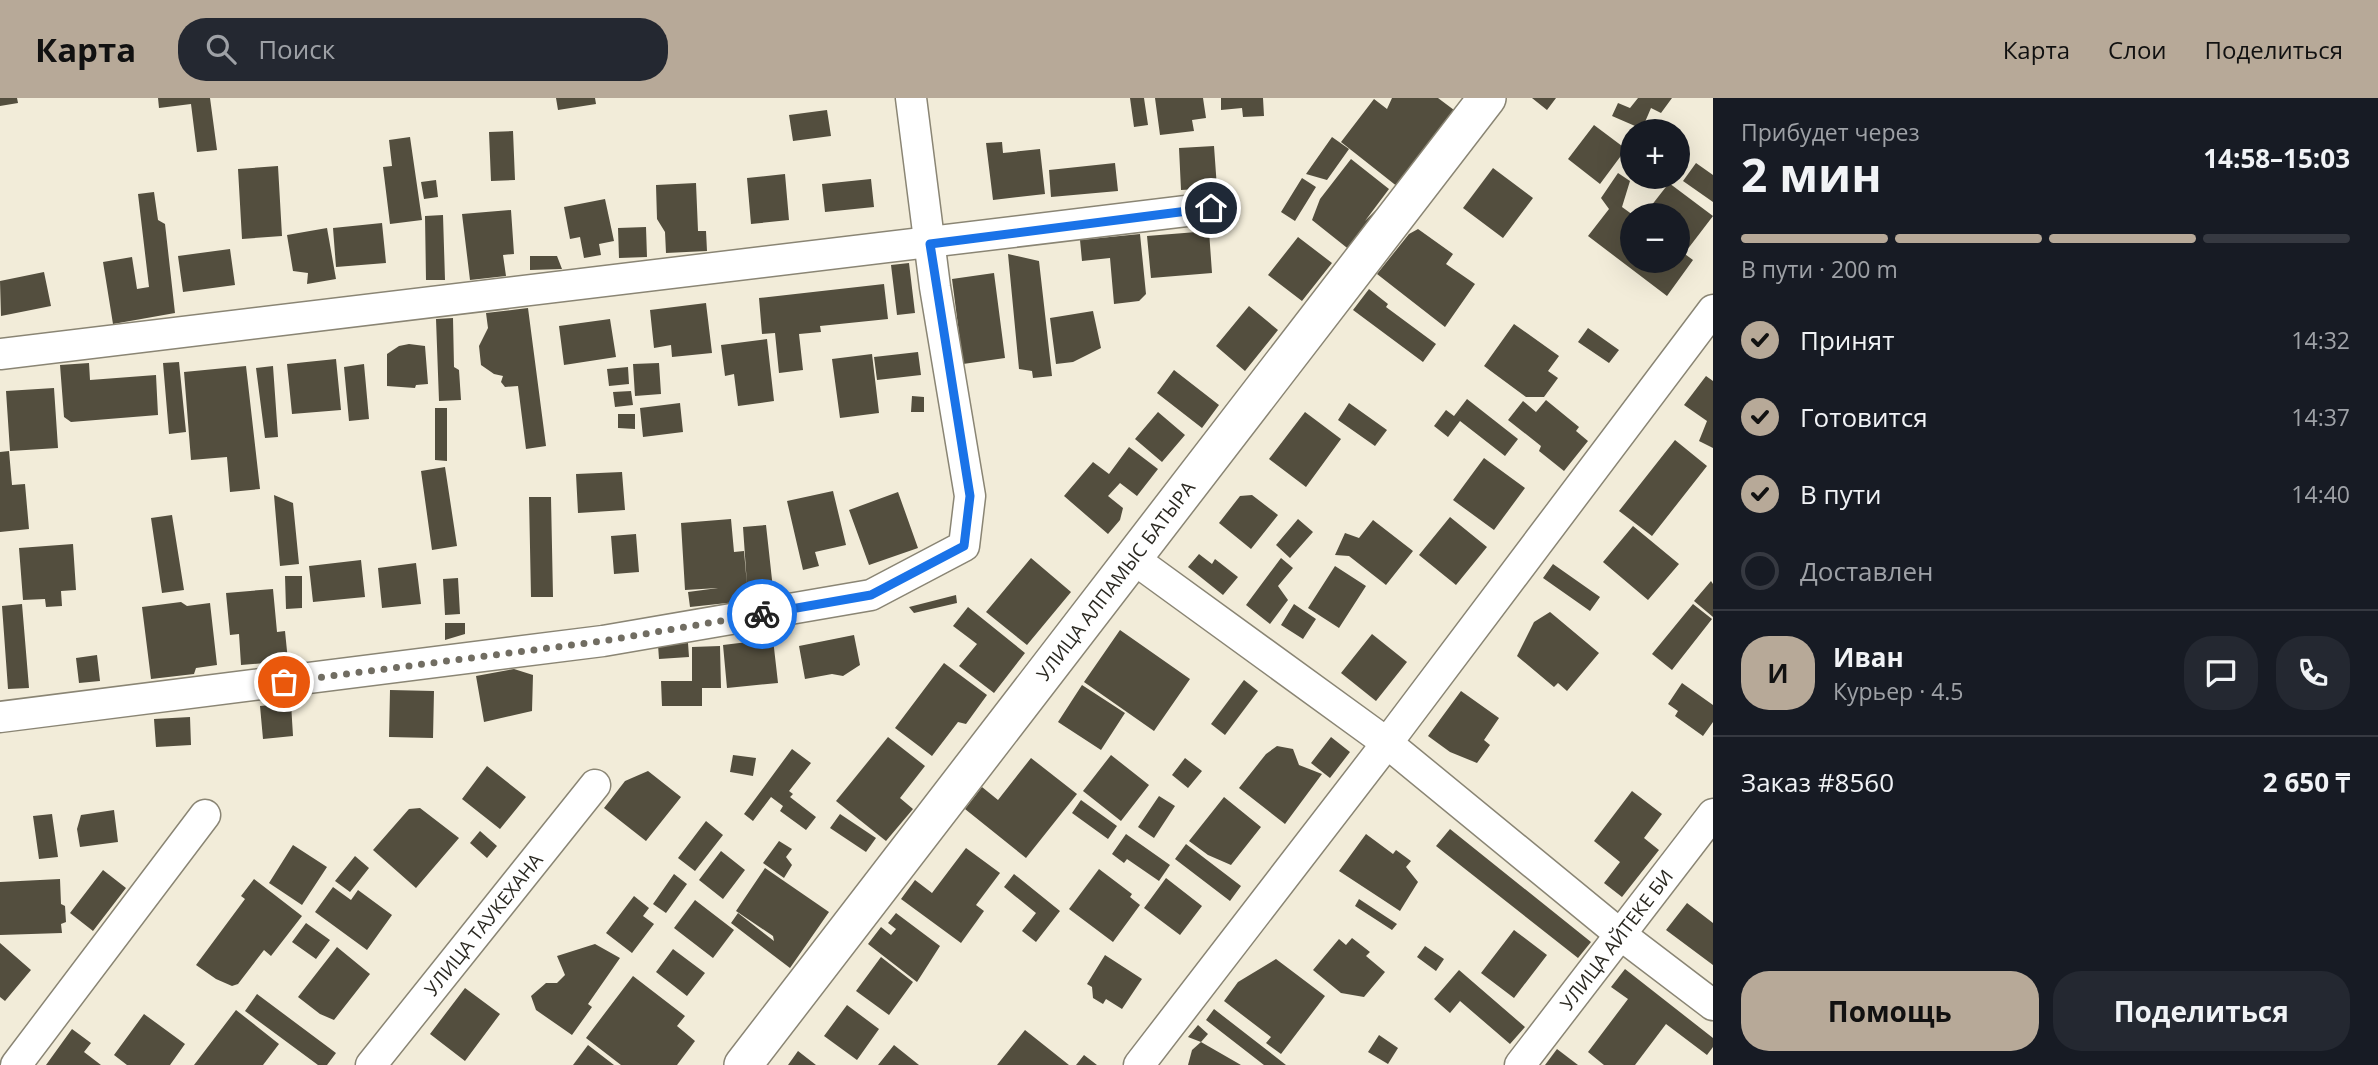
<!DOCTYPE html>
<html lang="ru">
<meta charset="utf-8">
<style>
body{margin:0;font-family:"Open Sans",sans-serif;background:#242831;color:#f1f3f6;height:100vh;display:flex;flex-direction:column;font-size:26px;white-space:nowrap}
*{box-sizing:border-box;margin:0}
p{font-size:23px;color:#9ea1a6}
.icon{flex:none;width:38px;height:38px;fill:none;stroke:currentColor;stroke-width:2;stroke-linecap:round;stroke-linejoin:round}
.map{position:relative;flex:1;overflow:hidden}
.panel{display:flex;flex-direction:column;background:#171b24;width:665px}
.panel>*{flex:none}
.buttons{position:absolute;left:1620px;top:21px;display:grid;gap:14px}
.buttons a{display:grid;place-items:center;width:70px;height:70px;border-radius:50%;background:#171b24;box-shadow:0 7px 28px #0002;font-size:35px}
.pin{position:absolute;display:grid;place-items:center;width:60px;height:60px;color:#fff;margin:-30px;border:4px solid #fff;border-radius:50%;box-shadow:0 2px 7px #0007}
.courier{position:absolute;display:grid;place-items:center;width:70px;height:70px;margin:-35px;border:5px solid #1a73e8;border-radius:50%;background:#fff;color:#222;box-shadow:0 2px 9px #0007}
.summary em{font-style:normal;font-weight:700}
.summary div{display:flex;flex-direction:column-reverse}
.summary{display:flex;align-items:center;justify-content:space-between;height:119px;padding:0 28px}
h1{font-size:46px;font-weight:700;line-height:52px}
.bar{display:grid;grid-template-columns:repeat(4,1fr);gap:10px 7px;align-content:center;height:84px;padding:0 28px}
.bar i{height:9px;border-radius:5px;background:#363941}
.bar .current{background:#b7a998}
.bar p{grid-column:span 4}
.line{display:flex;align-items:center;gap:18px;padding:0 28px;border-top:2px solid #363941}
.line div{flex:1}
.round{display:grid;place-items:center;flex:none;width:74px;height:74px;border-radius:28px;background:#242831}
ol{padding:0 28px;list-style:none}
li{display:flex;align-items:center;gap:21px;height:77px}
li p{margin-inline-start:auto}
li .icon{padding:7px;border-radius:50%;background:#b7a998;color:#111;stroke-width:4}
li:last-child{color:#9ea1a6}
li i{width:38px;height:38px;border:4px solid #363941;border-radius:50%}
.button{display:flex;gap:14px;margin-top:auto;padding:14px 28px}
.button a{flex:1;height:80px;border-radius:28px;background:#b7a998;color:#111;font-size:28px;font-weight:700;line-height:80px;text-align:center}
.button a+a{background:#242831;color:#f1f3f6}
header{display:flex;align-items:center;gap:42px;box-sizing:border-box;height:98px;padding:0 35px;background:#b7a998;color:#111}
header strong{font-size:33px}
nav{display:flex;gap:38px;margin-inline-start:auto;font-size:24px}
.search{width:490px;height:63px;background:#242831;display:flex;align-items:center;gap:18px;box-sizing:border-box;padding:0 24px;border-radius:28px;color:#9ea1a6;font-size:26px}
main{display:flex;flex:1;min-height:0}
.map>svg:first-child{display:block}
.building{fill:#534e3e}
.lines{fill:none;stroke-linecap:round;stroke-linejoin:round}
.minor-casing{stroke:#8a8574;stroke-width:33}
.tertiary-casing{stroke:#8a8574;stroke-width:40}
.minor{stroke:#fff;stroke-width:30}
.tertiary{stroke:#fff;stroke-width:37}
.done{stroke:#716d62;stroke-width:7;stroke-dasharray:0 12.6}
.route{stroke:#1a73e8;stroke-width:9}
.labels{text-anchor:middle;stroke-width:7;stroke-linejoin:round;paint-order:stroke}
.street-label{font-size:19px;fill:#2b2922;stroke:#fef9ea}
</style>
<header>
<strong>Карта</strong>
<div class="search"><svg class="icon" aria-label="search" viewBox="0 0 24 24"><circle cx="10" cy="10" r="6"/><path d="M15 15l6 6"/></svg>Поиск</div>
<nav><a>Карта</a><a>Слои</a><a>Поделиться</a></nav>
</header>
<main>
<div class="map">
<svg width="1713" height="967" viewBox="0 0 1713 967">
<rect width="100%" height="100%" fill="#f2ecd9"/>
<path class="building" d="M0,0H17L18,5L0,8Z
M158,0H210L217,52L197,54L191,6L159,10Z
M556,0H595L596,6L558,12Z
M1130,0H1144L1148,27L1134,29Z
M1155,0H1203L1206,20L1192,22L1194,33L1160,37Z
M1221,0H1263L1264,18L1243,19L1242,10L1221,12Z
M1392,0H1438L1454,12L1433,40L1440,45L1403,93L1341,44L1374,1L1387,11Z
M1532,0H1556L1547,12Z
M1638,0H1672L1661,15L1651,10L1642,31L1612,18L1618,5L1630,10Z
M827,12L831,38L793,43L789,17Z
M1594,27L1626,51L1600,86L1568,61Z
M513,33L515,82L491,83L489,34Z
M410,39L422,122L390,126L383,69L392,68L389,42Z
M1332,39L1349,51L1327,82L1306,76Z
M1002,44L1003,55L1040,51L1045,96L993,102L986,45Z
M1214,48L1217,90L1181,92L1179,50Z
M1351,61L1389,91L1365,123L1382,106L1390,112L1356,157L1312,122L1320,101Z
M1115,65L1118,93L1051,99L1049,72Z
M1696,65L1713,77V104L1683,83Z
M278,68L282,138L242,141L238,71Z
M1493,70L1533,100L1503,140L1463,110Z
M1618,75L1630,83L1622,109L1633,117V163H1678V151L1693,162L1667,198L1588,138L1609,111L1601,100Z
M785,76L789,122L751,126L747,80Z
M1302,80L1316,89L1295,123L1281,114Z
M871,81L874,109L825,114L822,86Z
M436,82L438,99L424,101L421,84Z
M696,85L698,133H706L707,153L666,155L665,134L657,121L656,87Z
M1669,85L1713,118L1687,152L1678,145V117H1644Z
M154,94L158,122L165,126L175,215L113,226L103,164L132,159L137,191L149,189L138,96Z
M605,101L614,143L599,146L601,157L584,160L580,139L570,141L564,109Z
M511,112L514,156L503,157L506,178L470,182L462,116Z
M443,117L445,182H426L425,118Z
M382,125L386,165L336,169L333,130Z
M646,129L647,159L619,160L618,130Z
M327,130L336,181L307,186L308,175L293,173L287,137Z
M1418,131L1453,156L1446,166L1475,186L1445,229L1377,176L1409,136Z
M1209,133L1212,175L1151,180L1147,138Z
M1140,136L1146,196L1139,203L1114,206L1110,160L1082,163L1080,142Z
M1298,139L1332,165L1302,203L1268,177Z
M230,151L235,187L183,194L178,158Z
M1008,156L1039,163L1052,278L1033,280L1032,273L1019,271Z
M530,158H557L562,171L530,172Z
M909,165L915,215L897,217L891,167Z
M44,174L51,208L1,218L0,183Z
M994,175L1005,260L963,266L952,181Z
M884,186L888,221L820,228L821,234L799,236L803,272L779,275L775,235L762,236L759,200Z
M1369,191L1388,206L1386,209L1436,246L1423,264L1353,212Z
M706,205L712,255L672,259L671,247L654,250L650,212Z
M1249,208L1278,232L1245,273L1216,248Z
M528,210L546,348L526,351L518,288L505,289L501,284L503,278L494,276L481,267L479,248L488,230L486,215Z
M1093,213L1101,250L1073,264L1056,266L1050,220Z
M453,220L454,269L459,272L461,302L439,303L436,221Z
M610,221L616,259L564,267L559,228Z
M1514,226L1559,258L1548,273L1558,280L1544,299H1526L1484,268Z
M1588,230L1619,252L1609,265L1578,244Z
M767,241L774,303L738,308L734,276L725,278L721,247Z
M409,246L425,248L428,286L416,287L415,290L387,288V256L399,248Z
M918,254L921,277L877,282L874,259Z
M872,256L879,315L840,320L832,261Z
M336,261L341,312L292,316L287,266Z
M179,264L186,334L169,336L163,265Z
M89,265L90,282L156,277L158,317L71,324L64,319L60,267Z
M659,265L661,296L635,298L633,266Z
M364,266L369,321L349,323L344,269Z
M246,268L260,391L230,394L227,359L191,362L184,274Z
M273,268L278,339L265,340L256,270Z
M628,269L629,286L609,288L607,271Z
M1174,272L1219,307L1202,330L1157,295Z
M1706,278L1713,283V350L1699,343L1707,323L1684,307Z
M54,290L58,350L10,353L6,293Z
M631,293L633,307L615,309L613,294Z
M912,298L924,299V314H911Z
M1467,301L1518,341L1505,358L1460,323L1448,339L1434,328L1446,312L1454,318Z
M1546,302L1579,329L1576,333L1588,343L1564,373L1539,353L1541,348L1508,322L1523,303L1536,314Z
M680,305L683,334L643,339L640,310Z
M1349,305L1387,332L1375,348L1338,322Z
M435,310H447V363L435,362Z
M1158,314L1185,337L1162,364L1135,341Z
M1305,314L1341,341L1306,389L1269,361Z
M618,316H635V331L618,330Z
M1675,342L1707,368L1652,438L1619,413Z
M1129,349L1158,371L1137,398L1120,385L1108,398L1123,410L1120,422L1108,436L1064,398L1093,364L1109,376Z
M9,353L12,387L25,386L29,431L0,434V354Z
M1484,360L1525,390L1494,432L1453,402Z
M445,369L457,448L432,452L421,373Z
M622,374L625,412L578,415L576,376Z
M833,393L846,447L815,454L819,468L803,472L787,403Z
M898,394L918,450L869,467L849,412Z
M274,397L293,405L299,466L280,468Z
M1252,397L1278,417L1251,451L1219,425L1240,398Z
M529,399H551L553,499H531Z
M172,417L184,492L162,495L151,420Z
M1450,419L1487,449L1456,487L1419,457Z
M731,421L734,454L744,453L747,487L743,429L766,427L774,500L690,509L688,494L718,490L685,492L681,425Z
M1298,421L1313,434L1290,460L1276,447Z
M1373,422L1413,453L1386,487L1349,458L1335,457L1345,435L1359,440Z
M1633,428L1679,466L1648,502L1603,464Z
M636,436L639,474L614,476L611,438Z
M73,446L76,492L61,493L62,508L46,509L45,501L23,502L19,450Z
M1199,456L1212,466L1215,461L1238,479L1223,497L1188,469Z
M1031,460L1071,494L1027,547L986,514Z
M1281,460L1293,470L1278,488L1288,502L1270,526L1246,507Z
M361,462L365,499L313,504L309,468Z
M416,465L421,506L382,510L378,470Z
M1553,466L1600,499L1590,513L1543,480Z
M1335,468L1366,488L1339,530L1308,510Z
M285,478H302V510L286,511Z
M458,480L460,516L445,517L443,481Z
M1711,483L1713,486V519L1694,503Z
M273,491L277,534L285,533L288,563L241,567L239,536L230,537L226,495Z
M956,497L957,505L914,515L909,509Z
M181,504L187,508L210,505L217,567L196,570L194,576L151,581L142,509Z
M22,506L29,590L8,591L2,508Z
M1294,506L1316,521L1303,541L1281,527Z
M1693,506L1712,521L1672,572L1652,556Z
M968,509L1025,555L994,595L959,568L977,546L953,528Z
M1550,514L1599,555L1567,593L1558,585L1554,589L1517,558L1534,524Z
M445,525H465V536L445,542Z
M1120,532L1190,581L1154,633L1084,584Z
M1372,536L1407,564L1376,603L1341,575Z
M854,537L860,567L843,578L832,576L805,581L799,548Z
M773,541L778,585L727,590L723,547Z
M688,545L689,559L659,561L658,547Z
M720,548L721,590H702V608H662L661,583H692V549Z
M97,557L100,583L79,585L76,560Z
M944,565L987,597L966,626L958,624L932,658L895,630Z
M514,571L533,577L532,613L484,624L476,578Z
M1244,582L1258,593L1225,637L1211,626Z
M1682,585L1713,607V624L1703,638L1675,618L1678,613L1668,606Z
M1082,587L1125,615L1101,652L1058,624Z
M390,592L434,593L433,640L389,639Z
M1461,593L1499,620L1484,642L1490,647L1477,665L1450,654L1428,638Z
M291,605L293,638L263,641L260,608Z
M190,619L191,647L156,649L154,621Z
M888,639L925,668L900,700L913,711L886,743L836,703Z
M1331,639L1350,654L1330,680L1311,665Z
M1277,648L1293,651L1299,667L1322,676L1285,726L1239,690L1266,656Z
M792,651L811,665L789,693L793,696L790,699L816,719L806,732L780,713L783,708L771,699L753,723L744,716Z
M733,657L756,660L753,678L730,674Z
M1111,657L1149,687L1121,723L1083,693Z
M1031,660L1077,696L1026,760L965,711L982,689L998,702Z
M1185,660L1202,673L1188,690L1172,677Z
M487,668L526,699L500,731L462,701Z
M648,673L681,699L646,743L604,710L625,683Z
M1632,693L1662,716L1644,740L1659,752L1622,799L1604,785L1620,764L1594,743Z
M1159,698L1175,708L1154,740L1138,729Z
M1224,699L1261,729L1231,767L1208,757L1189,743Z
M1081,702L1117,728L1108,741L1072,715Z
M420,710L459,740L416,790L373,752L409,711Z
M114,712L118,744L80,749L77,731L81,717Z
M52,716L58,759L39,761L33,718Z
M840,716L876,740L866,754L830,730Z
M706,723L723,737L695,773L678,760Z
M1450,731L1591,844L1578,860L1436,748Z
M480,733L497,748L487,760L470,745Z
M1126,736L1170,767L1159,783L1127,761L1124,765L1112,756Z
M1366,736L1393,756L1396,752L1411,763L1406,769L1418,784L1400,813L1339,773Z
M779,743L792,751L786,759L792,767L784,780L763,765Z
M1186,746L1241,788L1230,803L1175,761Z
M293,747L327,769L302,807L269,785Z
M966,750L1000,775L976,807L984,813L961,845L901,801L915,782L932,795Z
M721,753L745,772L723,801L699,782Z
M355,758L369,770L350,794L335,783Z
M765,770L829,814L790,870L731,825L738,815L774,843L773,838L736,813Z
M1099,771L1132,796L1130,799L1140,807L1113,844L1069,811Z
M103,772L126,790L93,833L70,815Z
M674,776L687,786L666,815L653,806Z
M1014,776L1060,813L1036,844L1022,833L1036,815L1004,789Z
M1166,780L1202,808L1180,837L1144,810Z
M60,781L61,806L65,808L66,824L61,826L62,835L0,837V784Z
M254,781L302,818L271,858L264,852L238,886L232,888L216,881L196,867L245,801L241,798Z
M333,789L351,802L358,792L392,817L367,852L315,814Z
M634,798L649,810L643,818L654,826L632,855L606,835Z
M1359,801L1397,826L1392,832L1355,808Z
M695,802L734,832L713,860L674,830Z
M1687,805L1713,825V867L1666,832Z
M896,815L940,848L917,884L868,846L881,829L891,837L896,831L888,825Z
M306,825L330,842L316,861L292,844Z
M1514,832L1547,857L1514,900L1481,875Z
M1352,840L1370,854L1366,858L1385,874L1364,899L1341,895L1313,872L1339,841L1346,847Z
M0,845L31,872L5,903L0,899Z
M595,846L620,860L588,906L592,909L572,937L536,912L531,898L546,885H557L565,877L557,858Z
M1425,848L1444,861L1436,873L1417,859Z
M337,849L370,876L334,922L320,916L298,899Z
M673,851L705,875L687,898L656,874Z
M1105,857L1142,881L1122,911L1106,901L1103,906L1093,900L1092,889L1087,886Z
M881,859L913,884L889,917L856,893Z
M1276,861L1325,898L1281,956L1266,945L1271,939L1224,903L1238,884Z
M1625,871L1713,940V949L1707,957L1666,926L1635,967H1604L1588,954L1628,901L1611,889Z
M1459,872L1525,929L1510,946L1460,903L1450,915L1434,901Z
M633,878L685,918L677,928L695,943L677,967H621L586,940Z
M465,890L500,916L465,963L430,936Z
M257,896L336,955L327,967H318L245,913Z
M847,907L879,931L857,962L824,938Z
M1214,911L1286,967H1264L1206,922Z
M236,912L279,946L263,967H194Z
M144,916L185,946L170,967H127L114,957Z
M1198,927L1208,936L1201,944L1241,967H1188L1192,952L1201,944L1188,939Z
M72,931L91,945L84,954L101,967H46Z
M1025,932L1069,967H997Z
M1379,937L1398,950L1388,966L1368,954Z
M588,947L614,967H573Z
M894,947L919,967H878Z
M1557,951L1578,967H1545Z
M798,953L816,967H788Z
M1084,957L1097,967H1076Z"/>
<g class="lines">
<defs>
<g id="minor">
<path d="M0,256L1211,110"/>
<path d="M1131,459L1387,645L1621,837L1713,907"/>
<path d="M0,619L603,543L871,497L964,448L970,398L935,189L911,0"/>
<path d="M16,967L205,717"/>
<path id="s1" d="M371,967L595,687"/>
<path d="M1139,967L1387,645L1713,212"/>
<path id="s2" d="M1520,967L1713,716"/>
</g>
<g id="tertiary">
<path id="s3" d="M743,967L1487,0"/>
</g>
</defs>
<use href="#minor" class="minor-casing"/>
<use href="#tertiary" class="tertiary-casing"/>
<use href="#minor" class="minor"/>
<use href="#tertiary" class="tertiary"/>
</g>
<g class="lines">
<path class="done" d="M284,584L603,543L762,516"/>
<path class="route" d="M762,516L871,497L964,448L970,398L930,146L1211,110"/>
</g>
<g class="labels">
<g class="street-label">
<text dy="7" stroke="none"><textPath href="#s3" startOffset="611">УЛИЦА АЛПАМЫС БАТЫРА</textPath></text>
<text dy="7" stroke="none"><textPath href="#s1" startOffset="180">УЛИЦА ТАУКЕХАНА</textPath></text>
<text dy="7" stroke="none"><textPath href="#s2" startOffset="158">УЛИЦА АЙТЕКЕ БИ</textPath></text>
</g>
</g>
</svg>
<div class="buttons">
<a>+</a>
<a>−</a>
</div>
<div class="pin" style="left:284px;top:584px;background:#ea580c"><svg class="icon" aria-label="bag" viewBox="0 0 24 24"><path d="M5 8h14l-1 12H6zM9 8a3 3 0 0 1 6 0"/></svg></div>
<div class="pin" style="left:1211px;top:110px;background:#1f2937"><svg class="icon" aria-label="home" viewBox="0 0 24 24"><path d="M3 11l9-7 9 7M6 9v11h12V9"/></svg></div>
<div class="courier" style="left:762px;top:516px"><svg class="icon" aria-label="bike" viewBox="0 0 24 24"><circle cx="6" cy="16" r="4"/><circle cx="18" cy="16" r="4"/><path d="M6 16l4-8h5l3 8M10 8l3 8H6M13 5h3"/></svg></div>
</div>
<section class="panel">
<div class="summary"><div><h1>2 мин</h1><p>Прибудет через</p></div><em>14:58–15:03</em></div>
<div class="bar"><i class="current"></i><i class="current"></i><i class="current"></i><i></i><p>В пути · 200 m</p></div>
<ol>
<li><svg class="icon" aria-label="check" viewBox="0 0 24 24"><path d="M5 12l5 5 9-10"/></svg>Принят<p>14:32</p></li>
<li><svg class="icon" aria-label="check" viewBox="0 0 24 24"><path d="M5 12l5 5 9-10"/></svg>Готовится<p>14:37</p></li>
<li><svg class="icon" aria-label="check" viewBox="0 0 24 24"><path d="M5 12l5 5 9-10"/></svg>В пути<p>14:40</p></li>
<li><i></i>Доставлен</li>
</ol>
<div class="line" style="height:126px"><b class="round" style="background:#b7a998;color:#111">И</b><div><b>Иван</b><p>Курьер · 4.5</p></div><a class="round"><svg class="icon" aria-label="chat" viewBox="0 0 24 24"><path d="M4 5h16v11H9l-5 4z"/></svg></a><a class="round"><svg class="icon" aria-label="phone" viewBox="0 0 24 24"><path d="M5 4h4l2 5-3 2q2 4 5 5l2-3 5 2v4C11 20 4 13 5 4z"/></svg></a></div>
<div class="line" style="height:91px"><div>Заказ #8560</div><b>2 650 ₸</b></div>
<div class="button"><a>Помощь</a><a>Поделиться</a></div>
</section>
</main>
